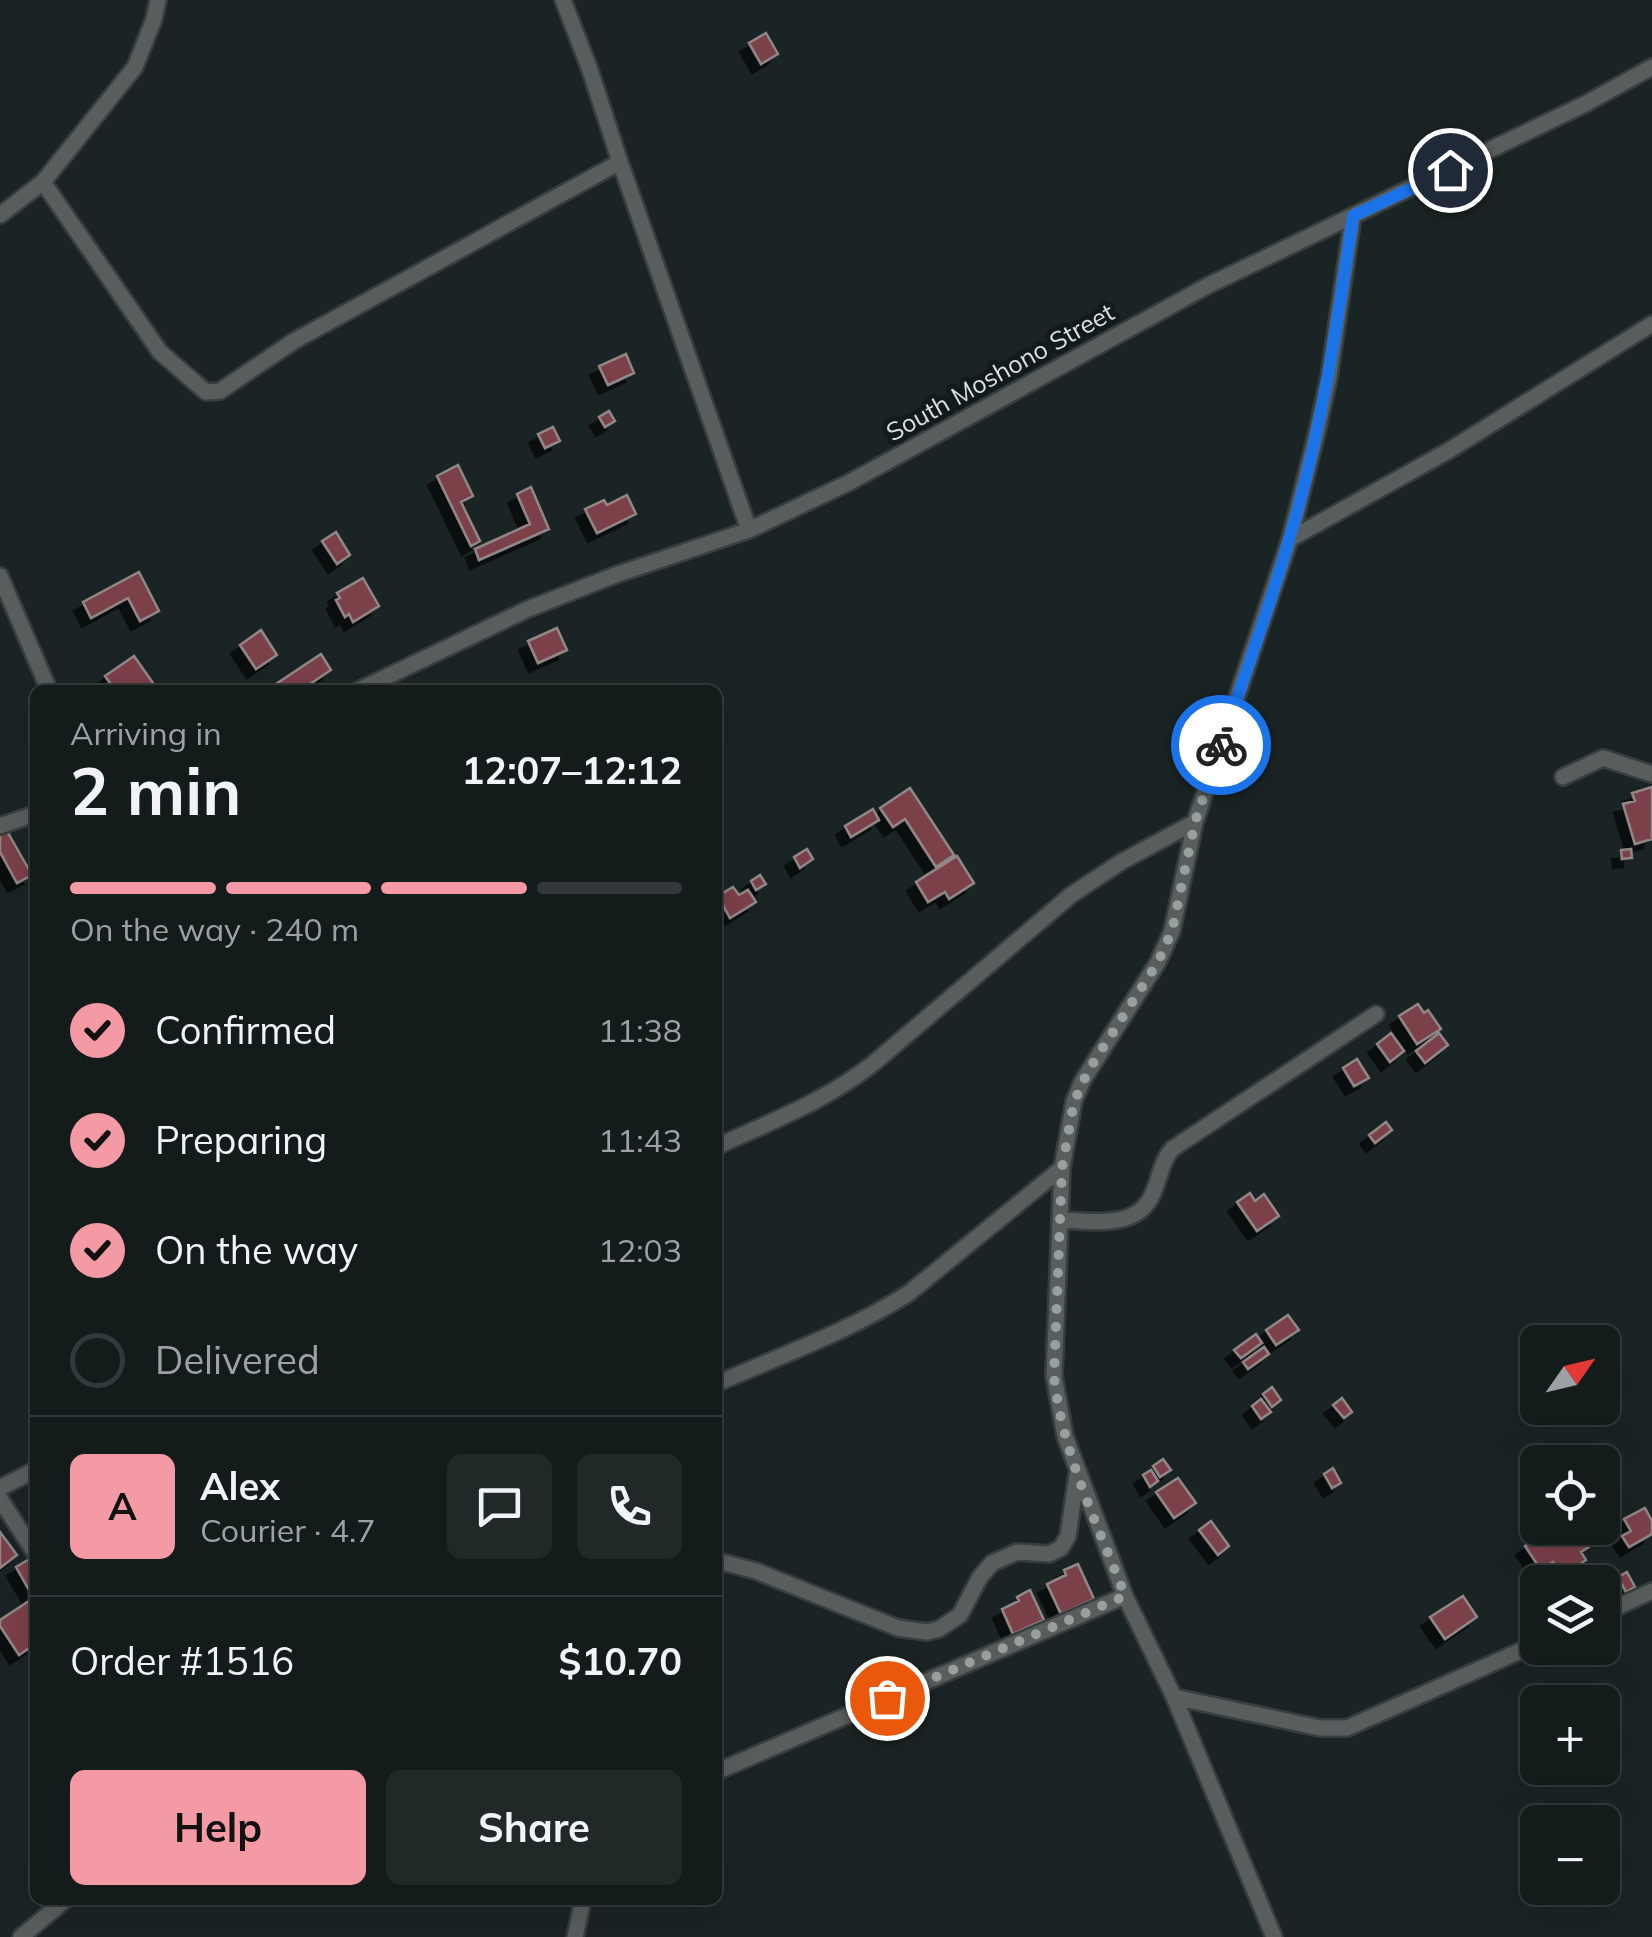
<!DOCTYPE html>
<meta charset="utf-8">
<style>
body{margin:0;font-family:Mulish,sans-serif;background:#212828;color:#f1f3f6;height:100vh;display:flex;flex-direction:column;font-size:38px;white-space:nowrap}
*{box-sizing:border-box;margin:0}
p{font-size:32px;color:#9da1a3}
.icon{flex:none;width:55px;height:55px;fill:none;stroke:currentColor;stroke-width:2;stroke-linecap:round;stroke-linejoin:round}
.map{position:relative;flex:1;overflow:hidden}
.side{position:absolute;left:30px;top:685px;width:692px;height:1220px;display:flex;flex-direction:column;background:#141b1b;border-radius:15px;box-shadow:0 10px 40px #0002,0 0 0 2px #33393a}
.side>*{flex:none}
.needle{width:65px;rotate:56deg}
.buttons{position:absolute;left:1520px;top:1325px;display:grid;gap:20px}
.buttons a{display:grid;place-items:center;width:100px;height:100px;border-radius:15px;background:#141b1b;box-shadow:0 10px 40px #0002,0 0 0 2px #33393a;font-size:50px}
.pin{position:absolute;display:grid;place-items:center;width:85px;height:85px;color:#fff;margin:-42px;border:5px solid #fff;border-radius:50%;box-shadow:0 2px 10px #0007}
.courier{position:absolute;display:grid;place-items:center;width:100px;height:100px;margin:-50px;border:8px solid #1a73e8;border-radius:50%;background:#fff;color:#222;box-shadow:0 2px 12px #0007}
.head em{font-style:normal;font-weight:700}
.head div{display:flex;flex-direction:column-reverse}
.head{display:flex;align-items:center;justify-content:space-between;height:170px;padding:0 40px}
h1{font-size:65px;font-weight:700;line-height:75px}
.bar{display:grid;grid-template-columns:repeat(4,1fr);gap:15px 10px;align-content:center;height:120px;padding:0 40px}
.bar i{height:12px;border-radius:8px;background:#33393a}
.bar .current{background:#f49aa4}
.bar p{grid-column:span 4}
.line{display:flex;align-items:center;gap:25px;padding:0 40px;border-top:2px solid #33393a}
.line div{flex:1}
.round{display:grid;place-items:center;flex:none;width:105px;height:105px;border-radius:15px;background:#212828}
ol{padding:0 40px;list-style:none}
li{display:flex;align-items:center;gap:30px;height:110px}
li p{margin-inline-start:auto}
li .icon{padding:10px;border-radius:50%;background:#f49aa4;color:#111;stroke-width:4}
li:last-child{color:#9da1a3}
li i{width:55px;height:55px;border:5px solid #33393a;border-radius:50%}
.primary-button{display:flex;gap:20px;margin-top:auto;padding:20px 40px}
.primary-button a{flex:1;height:115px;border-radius:15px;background:#f49aa4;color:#111;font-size:40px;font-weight:700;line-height:115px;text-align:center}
.primary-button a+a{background:#212828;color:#f1f3f6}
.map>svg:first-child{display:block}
.building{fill:#7b4149;stroke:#918788;stroke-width:2.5;filter:url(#shadow)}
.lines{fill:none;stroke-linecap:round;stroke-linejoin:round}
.street-casing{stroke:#363e3e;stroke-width:20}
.street{stroke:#595d5e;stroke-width:15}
.done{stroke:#989f9f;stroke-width:10;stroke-dasharray:0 18}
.route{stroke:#1a73e8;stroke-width:12}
.labels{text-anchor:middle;stroke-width:10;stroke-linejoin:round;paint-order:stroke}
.street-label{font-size:25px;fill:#dbe1e1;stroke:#121a1b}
</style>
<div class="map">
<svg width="1652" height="1937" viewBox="0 0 1652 1937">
<defs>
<filter id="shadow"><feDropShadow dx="-9" dy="9" stdDeviation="0" flood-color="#0009"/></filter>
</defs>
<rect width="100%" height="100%" fill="#1b2424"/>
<path class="building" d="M766,33L778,54L761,64L749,43Z
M626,354L634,373L608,385L599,366Z
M609,411L615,421L605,427L599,417Z
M553,427L560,441L545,448L538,434Z
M458,465L473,496L461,502L480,541L471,546L437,476Z
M531,487L549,529L479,560L475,549L530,524L517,494Z
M627,495L636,514L597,533L585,509L604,500L607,505Z
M336,532L350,555L337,564L322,541Z
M139,572L159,611L140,621L128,598L91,618L83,602Z
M363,578L379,606L353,622L349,614L345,617L336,600L340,598L337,593Z
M557,628L567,650L538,663L528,641Z
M261,630L277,655L256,669L240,645Z
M321,654L331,670L301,690H267Z
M134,656L153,683L143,690H115L105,676Z
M1652,787V839L1635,844L1623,804L1635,801L1632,793Z
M910,788L954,855L936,867L905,819L893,827L880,808Z
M873,809L879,820L851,837L845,826Z
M7,831L32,875L17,883L0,852V836Z
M807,849L813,859L800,868L794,857Z
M1631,849L1632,858L1622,859L1621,850Z
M957,856L974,883L949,899L945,892L928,902L916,882Z
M760,875L766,884L756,890L751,881Z
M733,887L739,895L748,890L756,902L730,918L718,896Z
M1418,1004L1424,1013L1428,1010L1441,1029L1417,1044L1399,1016Z
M1391,1033L1404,1051L1390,1062L1377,1044Z
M1439,1033L1448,1045L1425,1063L1416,1051Z
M1357,1059L1369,1078L1354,1086L1343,1068Z
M1386,1122L1392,1130L1375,1143L1369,1135Z
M1250,1193L1255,1201L1264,1194L1279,1216L1257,1231L1237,1202Z
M1288,1315L1299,1330L1276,1345L1266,1330Z
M1256,1334L1262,1343L1241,1358L1234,1350Z
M1264,1347L1269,1354L1248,1369L1243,1362Z
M1272,1387L1281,1400L1272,1407L1263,1394Z
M1342,1398L1352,1412L1344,1418L1333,1405Z
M1261,1399L1271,1412L1261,1419L1252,1406Z
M1163,1459L1171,1470L1160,1477L1153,1466Z
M1333,1468L1341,1483L1332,1488L1324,1474Z
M1151,1470L1158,1481L1150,1487L1143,1475Z
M1178,1478L1196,1503L1174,1518L1156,1492Z
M1645,1508L1652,1521V1534L1629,1547L1622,1536L1631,1531L1624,1519Z
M1211,1521L1229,1546L1218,1555L1199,1530Z
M1540,1528H1575L1589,1547L1581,1552L1586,1560L1563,1576L1553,1562L1541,1570L1525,1546L1544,1533Z
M0,1532L17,1555L0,1568Z
M33,1557L35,1596L33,1597L16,1567Z
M1078,1564L1094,1599L1061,1614L1047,1584L1066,1575L1064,1570Z
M1627,1572L1635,1587L1626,1592L1618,1577Z
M1030,1590L1044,1620L1013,1634L1002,1609L1019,1601L1017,1597Z
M1463,1596L1477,1617L1445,1639L1430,1617Z
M35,1597V1644L19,1655L0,1626V1620Z"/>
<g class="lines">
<defs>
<path id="street" d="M563,0L590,70L620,162L749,530
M43,182L160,352L206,392L220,391L294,341L620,162
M0,215L43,182L135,67L154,19L158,0
M1290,539L1448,451L1652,324
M0,576L49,690
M359,690L528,609L618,574L749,530L850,482L1207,286L1585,104L1652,67
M1563,777L1603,758L1652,774
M0,826L35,814
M718,1146C772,1121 828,1100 875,1062L1071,895L1121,862L1195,822
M1060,1220C1093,1221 1138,1230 1153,1193C1160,1178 1161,1162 1172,1149L1376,1014
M718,1383C782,1355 850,1331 909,1293L1062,1168
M0,1488L35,1470
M0,1499L35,1553
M718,1561L756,1571L898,1628L927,1632L939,1629L960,1615L980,1577L992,1563L1017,1552L1049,1554L1061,1548L1068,1536L1077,1475
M1602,1614L1652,1591
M1174,1697L1320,1728H1347L1538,1643
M718,1771L1125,1596
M21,1937L65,1900
M575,1937L583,1900
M1274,1937L1174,1697L1125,1596L1065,1436L1054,1376L1062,1168L1074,1101L1083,1080L1158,962L1172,931L1195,822L1290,539L1317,432L1329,377L1353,216"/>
</defs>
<use href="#street" class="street-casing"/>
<use href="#street" class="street"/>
</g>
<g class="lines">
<path class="done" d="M887,1698L1125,1596C1098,1525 1062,1453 1054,1376L1062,1168L1074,1102L1088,1071L1158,962L1172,931L1195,822L1221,745"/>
<path class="route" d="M1221,745C1244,677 1269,609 1289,540C1321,434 1337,326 1353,216L1450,170"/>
</g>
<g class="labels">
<g class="street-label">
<text transform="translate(1000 372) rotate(-29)" y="9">South Moshono Street</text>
</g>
</g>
</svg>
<div class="buttons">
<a><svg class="needle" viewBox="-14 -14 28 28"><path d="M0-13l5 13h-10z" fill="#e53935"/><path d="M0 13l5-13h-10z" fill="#9da1a3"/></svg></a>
<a><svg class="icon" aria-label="locate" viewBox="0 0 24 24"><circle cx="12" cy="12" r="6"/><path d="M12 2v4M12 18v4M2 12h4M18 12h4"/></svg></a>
<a><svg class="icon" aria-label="layers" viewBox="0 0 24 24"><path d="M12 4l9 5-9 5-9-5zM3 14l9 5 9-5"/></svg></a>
<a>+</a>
<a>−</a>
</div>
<div class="pin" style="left:887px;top:1698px;background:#ea580c"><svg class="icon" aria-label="bag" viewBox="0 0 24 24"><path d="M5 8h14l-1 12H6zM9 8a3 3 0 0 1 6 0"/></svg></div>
<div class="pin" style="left:1450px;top:170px;background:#1f2937"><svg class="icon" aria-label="home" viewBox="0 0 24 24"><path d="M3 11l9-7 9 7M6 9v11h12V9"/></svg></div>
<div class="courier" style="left:1221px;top:745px"><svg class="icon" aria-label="bike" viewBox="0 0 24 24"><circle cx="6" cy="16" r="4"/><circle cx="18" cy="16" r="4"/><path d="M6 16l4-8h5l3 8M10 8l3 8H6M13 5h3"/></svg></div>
<section class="side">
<div class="head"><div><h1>2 min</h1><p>Arriving in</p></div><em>12:07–12:12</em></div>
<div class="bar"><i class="current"></i><i class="current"></i><i class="current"></i><i></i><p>On the way · 240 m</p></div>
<ol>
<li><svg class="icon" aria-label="check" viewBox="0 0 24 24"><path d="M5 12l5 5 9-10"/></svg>Confirmed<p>11:38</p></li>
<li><svg class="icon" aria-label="check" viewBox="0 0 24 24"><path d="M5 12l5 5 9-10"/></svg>Preparing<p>11:43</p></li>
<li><svg class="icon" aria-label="check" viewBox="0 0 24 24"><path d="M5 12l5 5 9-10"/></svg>On the way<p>12:03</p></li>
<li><i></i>Delivered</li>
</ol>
<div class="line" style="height:180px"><b class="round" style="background:#f49aa4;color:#111">A</b><div><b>Alex</b><p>Courier · 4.7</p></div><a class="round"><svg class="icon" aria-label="chat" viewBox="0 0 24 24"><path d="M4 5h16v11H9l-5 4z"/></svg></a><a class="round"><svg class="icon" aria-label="phone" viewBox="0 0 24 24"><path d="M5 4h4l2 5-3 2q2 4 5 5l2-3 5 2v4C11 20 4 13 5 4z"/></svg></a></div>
<div class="line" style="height:130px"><div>Order #1516</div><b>$10.70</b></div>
<div class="primary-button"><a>Help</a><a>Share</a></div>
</section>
</div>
